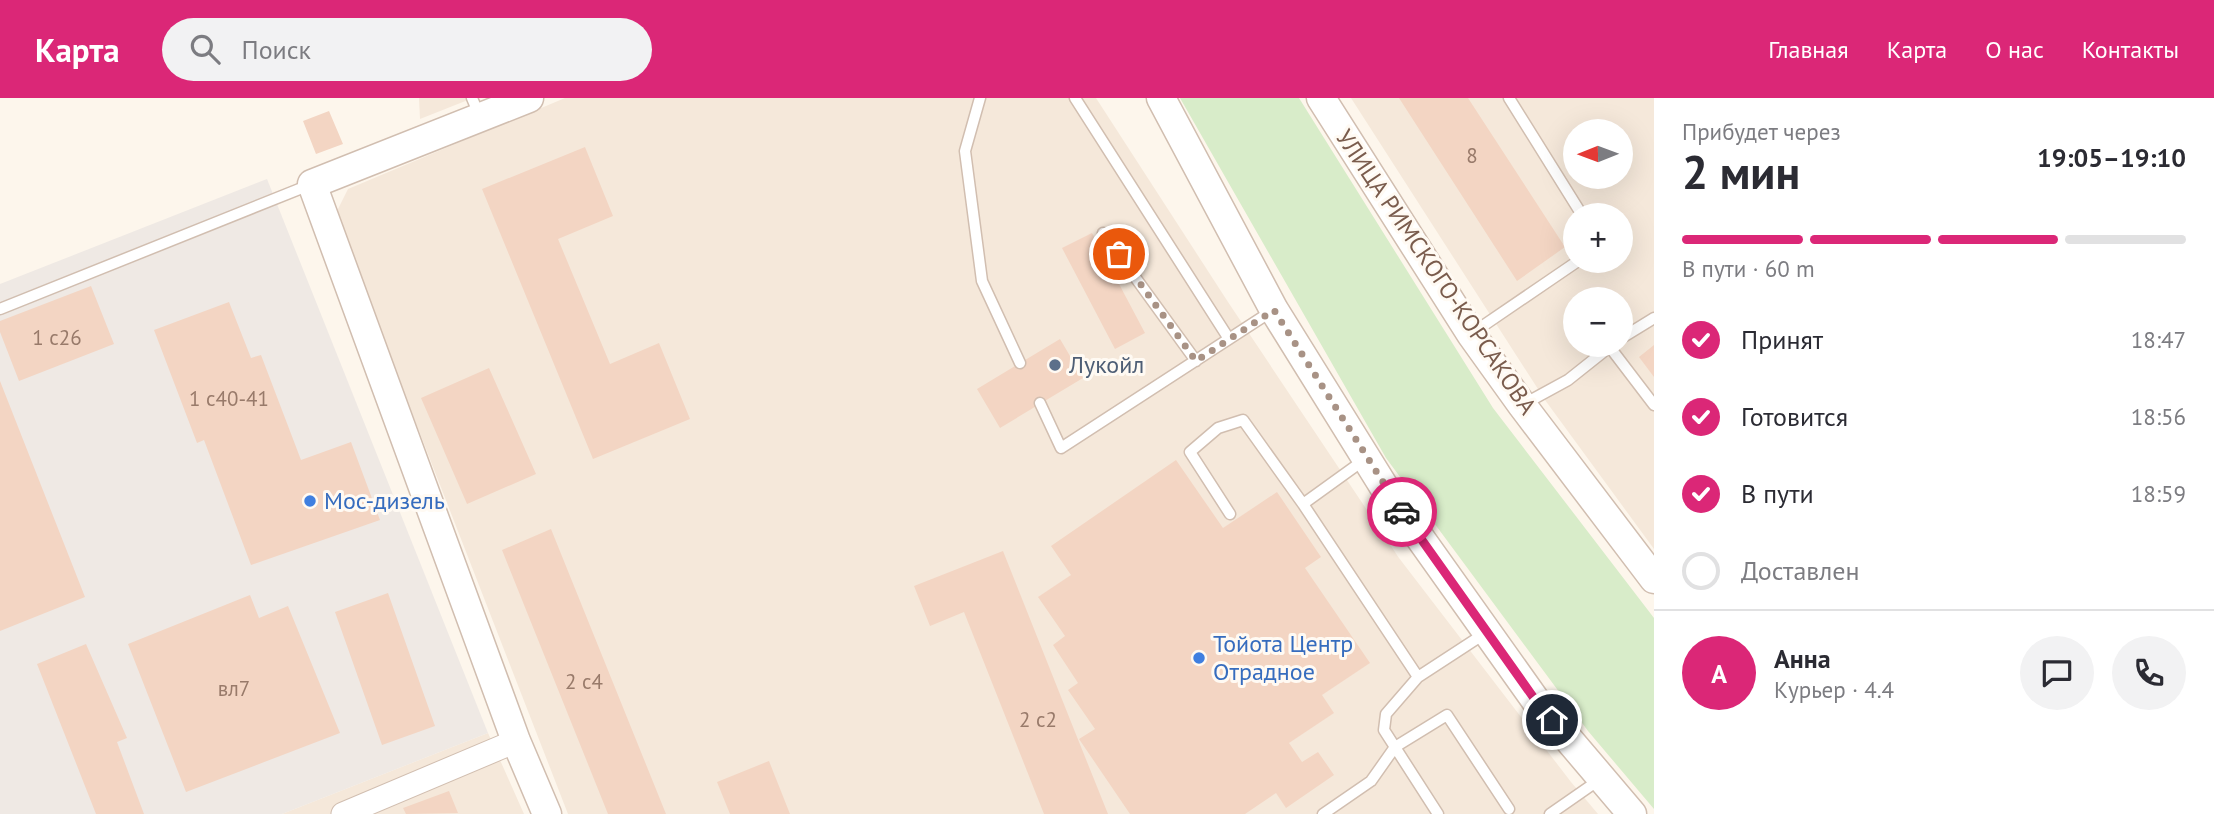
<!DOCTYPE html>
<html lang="ru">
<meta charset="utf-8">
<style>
body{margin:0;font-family:"PT Sans",sans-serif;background:#f2f2f3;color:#2b2b33;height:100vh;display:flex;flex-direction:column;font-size:26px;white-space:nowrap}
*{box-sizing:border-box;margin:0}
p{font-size:23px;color:#7c7c81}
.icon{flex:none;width:38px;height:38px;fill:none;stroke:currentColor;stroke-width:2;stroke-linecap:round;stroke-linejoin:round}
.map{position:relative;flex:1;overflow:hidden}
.drawer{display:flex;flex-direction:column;background:#fff;width:560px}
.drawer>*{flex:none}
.needle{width:46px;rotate:269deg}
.fabs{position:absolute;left:1563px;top:21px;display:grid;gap:14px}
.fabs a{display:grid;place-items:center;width:70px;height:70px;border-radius:50%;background:#fff;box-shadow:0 7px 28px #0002;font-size:35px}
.pin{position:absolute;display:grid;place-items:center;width:60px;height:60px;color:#fff;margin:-30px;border:4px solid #fff;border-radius:50%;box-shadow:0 2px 7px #0007}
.courier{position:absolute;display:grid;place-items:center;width:70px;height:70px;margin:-35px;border:5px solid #db2777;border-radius:50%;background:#fff;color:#222;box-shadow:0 2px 9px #0007}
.headline em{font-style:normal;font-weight:700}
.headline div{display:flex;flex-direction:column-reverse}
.headline{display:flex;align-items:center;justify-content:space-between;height:119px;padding:0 28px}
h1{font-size:46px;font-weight:700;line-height:52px}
.bar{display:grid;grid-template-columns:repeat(4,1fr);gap:10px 7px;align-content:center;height:84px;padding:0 28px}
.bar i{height:9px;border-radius:5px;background:#e1e1e2}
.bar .current{background:#db2777}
.bar p{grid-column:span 4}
.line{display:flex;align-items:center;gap:18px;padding:0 28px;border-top:2px solid #e1e1e2}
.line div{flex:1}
.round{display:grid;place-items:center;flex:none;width:74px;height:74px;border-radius:37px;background:#f2f2f3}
ol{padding:0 28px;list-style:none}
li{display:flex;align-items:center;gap:21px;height:77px}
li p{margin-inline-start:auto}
li .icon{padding:7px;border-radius:50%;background:#db2777;color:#fff;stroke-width:4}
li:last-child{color:#7c7c81}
li i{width:38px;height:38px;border:4px solid #e1e1e2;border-radius:50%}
header{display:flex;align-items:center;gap:42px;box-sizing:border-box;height:98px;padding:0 35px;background:#db2777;color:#fff}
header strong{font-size:33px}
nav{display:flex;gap:38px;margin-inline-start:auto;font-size:24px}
.search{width:490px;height:63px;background:#f2f2f3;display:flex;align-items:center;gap:18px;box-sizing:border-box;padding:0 24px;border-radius:38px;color:#7c7c81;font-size:26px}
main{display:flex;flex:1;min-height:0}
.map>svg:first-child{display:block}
.residential{fill:#f5e8da;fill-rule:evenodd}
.industrial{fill:#efe9e4}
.green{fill:#d8ecc9}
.building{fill:#f3d5c3}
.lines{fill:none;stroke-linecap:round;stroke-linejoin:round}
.service-casing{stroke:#d1beb0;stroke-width:13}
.minor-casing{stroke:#d1beb0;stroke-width:25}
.tertiary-casing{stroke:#d1beb0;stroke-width:31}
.service{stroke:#fff;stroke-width:10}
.minor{stroke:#fff;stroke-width:23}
.tertiary{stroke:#fff;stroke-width:28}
.done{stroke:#a89285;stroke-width:7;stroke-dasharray:0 12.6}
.route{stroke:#db2777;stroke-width:9}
.service-dot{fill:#5c6f8a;stroke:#fffaf3;stroke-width:2.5}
.shop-dot{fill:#3f7fe0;stroke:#fffaf3;stroke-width:2.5}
.labels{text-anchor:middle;stroke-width:6;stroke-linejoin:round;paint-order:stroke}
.number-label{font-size:21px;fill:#987a6a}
.street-label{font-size:24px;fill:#7a5c4d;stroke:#fffaf3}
.service-label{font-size:24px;fill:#4e5e75;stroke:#fffaf3;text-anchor:start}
.shop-label{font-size:24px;fill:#366cbe;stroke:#fffaf3;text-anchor:start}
</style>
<header>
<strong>Карта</strong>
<div class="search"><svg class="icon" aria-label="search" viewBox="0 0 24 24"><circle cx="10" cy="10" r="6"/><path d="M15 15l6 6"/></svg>Поиск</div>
<nav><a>Главная</a><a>Карта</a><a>О нас</a><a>Контакты</a></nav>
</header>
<main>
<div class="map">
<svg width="1654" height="716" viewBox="0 0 1654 716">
<rect width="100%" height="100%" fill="#fdf6ec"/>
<path class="residential" d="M419,0H473L420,21Z
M565,0H1096L1228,204L1399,460L1571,684L1598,716H568L335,117L348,91Z
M1351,0H1654V451L1545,302ZM1575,33H1620V79H1575ZM1575,117H1620V163H1575ZM1575,201H1620V247H1575Z
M488,635L524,716H282Z"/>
<path class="industrial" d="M267,81L488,635L282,716H0V186Z"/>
<path class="green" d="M1180,0H1299L1493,310L1654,520V711L1588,633L1386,360Z"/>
<path class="building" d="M1399,0H1468L1565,149L1517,183Z
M329,13L343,46L316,56L303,23Z
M585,49L613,118L558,141L610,266L659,245L690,321L593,361L482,91Z
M1092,135L1145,235L1115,251L1062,150Z
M91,188L114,246L19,283L0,234V223Z
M229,204L251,260L261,257L301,362L351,344L380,422L251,467L204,342L197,345L154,232Z
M1060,241L1083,280L1000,330L977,291Z
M1654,247V279L1639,259Z
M489,270L536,376L467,406L421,300Z
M0,283L85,499L0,533Z
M1176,362L1223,430L1277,394L1321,459L1305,470L1370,565L1322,597L1334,615L1289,645L1302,664L1318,654L1334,677L1286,710L1276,695L1245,716H1130L1079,641L1095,631L1068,592L1078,585L1053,547L1065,538L1038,499L1071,477L1051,448Z
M551,431L666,716H608L502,452Z
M1003,453L1075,634L1108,716H1044L964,514L930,528L914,488Z
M388,495L435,628L382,647L335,514Z
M250,497L259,520L288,508L340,635L186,694L128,546Z
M86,546L127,640L117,644L144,716H96L37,566Z
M769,663L790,716H730L717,684Z
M449,693L458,715L406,716L403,710Z"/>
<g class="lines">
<defs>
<path id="service" d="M472,0L480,19
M980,0L965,53L982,183L1020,265
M1075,0L1229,241
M1509,0L1582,117
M1103,135L1196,263
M0,211L312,86
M1471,236L1578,163
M1620,241L1654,220
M1609,248L1654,307
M1040,305L1061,350L1272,213
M1524,306L1568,282L1612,247
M1364,362L1303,406L1418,579L1487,534
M1230,416L1190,354L1218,330L1243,322L1303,406
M1418,579L1386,616L1384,632L1438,716
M1323,716L1371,683L1395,649L1447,617L1509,711
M1550,716L1599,682"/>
<path id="minor" d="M343,716L516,643"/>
<path id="tertiary" d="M529,0L312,86L516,643L547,716
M1161,0L1274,212L1386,392L1536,603L1632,716
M1321,0L1471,236L1522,307L1654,481"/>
</defs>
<use href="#service" class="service-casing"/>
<use href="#minor" class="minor-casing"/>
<use href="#tertiary" class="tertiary-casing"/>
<use href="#service" class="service"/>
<use href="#minor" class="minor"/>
<use href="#tertiary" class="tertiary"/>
</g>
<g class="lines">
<path class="done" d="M1119,156L1196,263L1274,212L1402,414"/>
<path class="route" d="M1402,414L1536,603L1552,622"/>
</g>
<circle class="service-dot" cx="1055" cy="267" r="7"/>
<g class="shop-dot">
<circle cx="310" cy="403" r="7"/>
<circle cx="1199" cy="560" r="7"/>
</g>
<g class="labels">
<g class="number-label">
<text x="1472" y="65">8</text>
<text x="57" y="247">1 с26</text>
<text x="229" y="308">1 с40-41</text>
<text x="584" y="591">2 c4</text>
<text x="234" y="598">вл7</text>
<text x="1038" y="629">2 с2</text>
</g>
<g class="street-label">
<text transform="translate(1436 174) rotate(56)" y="8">УЛИЦА РИМСКОГО-КОРСАКОВА</text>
</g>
<g class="service-label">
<text x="1069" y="275">Лукойл</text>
</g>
<g class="shop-label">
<text x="324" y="411">Мос-дизель</text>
<text x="1213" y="554">Тойота Центр<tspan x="1213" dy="28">Отрадное</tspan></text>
</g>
</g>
</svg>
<div class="fabs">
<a><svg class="needle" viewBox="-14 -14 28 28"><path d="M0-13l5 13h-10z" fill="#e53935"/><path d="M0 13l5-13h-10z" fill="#7c7c81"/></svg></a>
<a>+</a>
<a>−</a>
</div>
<div class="pin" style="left:1119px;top:156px;background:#ea580c"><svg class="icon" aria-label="bag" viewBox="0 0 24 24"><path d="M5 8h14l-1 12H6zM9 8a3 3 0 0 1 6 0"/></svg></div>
<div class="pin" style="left:1552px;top:622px;background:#1f2937"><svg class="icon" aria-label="home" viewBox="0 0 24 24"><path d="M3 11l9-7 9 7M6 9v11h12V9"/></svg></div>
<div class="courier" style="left:1402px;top:414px"><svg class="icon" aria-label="car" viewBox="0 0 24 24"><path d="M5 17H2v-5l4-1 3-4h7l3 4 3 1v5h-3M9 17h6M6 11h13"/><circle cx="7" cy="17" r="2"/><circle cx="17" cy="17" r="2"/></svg></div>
</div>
<section class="drawer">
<div class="headline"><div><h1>2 мин</h1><p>Прибудет через</p></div><em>19:05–19:10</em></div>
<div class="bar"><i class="current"></i><i class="current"></i><i class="current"></i><i></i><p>В пути · 60 m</p></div>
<ol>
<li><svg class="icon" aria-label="check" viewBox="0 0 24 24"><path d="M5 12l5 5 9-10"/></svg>Принят<p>18:47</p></li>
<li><svg class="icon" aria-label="check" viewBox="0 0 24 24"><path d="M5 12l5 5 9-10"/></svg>Готовится<p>18:56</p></li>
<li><svg class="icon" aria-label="check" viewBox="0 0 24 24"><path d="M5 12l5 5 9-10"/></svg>В пути<p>18:59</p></li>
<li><i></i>Доставлен</li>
</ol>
<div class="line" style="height:126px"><b class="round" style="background:#db2777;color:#fff">А</b><div><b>Анна</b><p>Курьер · 4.4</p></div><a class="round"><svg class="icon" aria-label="chat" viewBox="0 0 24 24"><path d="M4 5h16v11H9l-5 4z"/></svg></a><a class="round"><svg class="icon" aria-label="phone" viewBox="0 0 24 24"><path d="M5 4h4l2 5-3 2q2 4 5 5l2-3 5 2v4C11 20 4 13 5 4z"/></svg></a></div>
</section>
</main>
